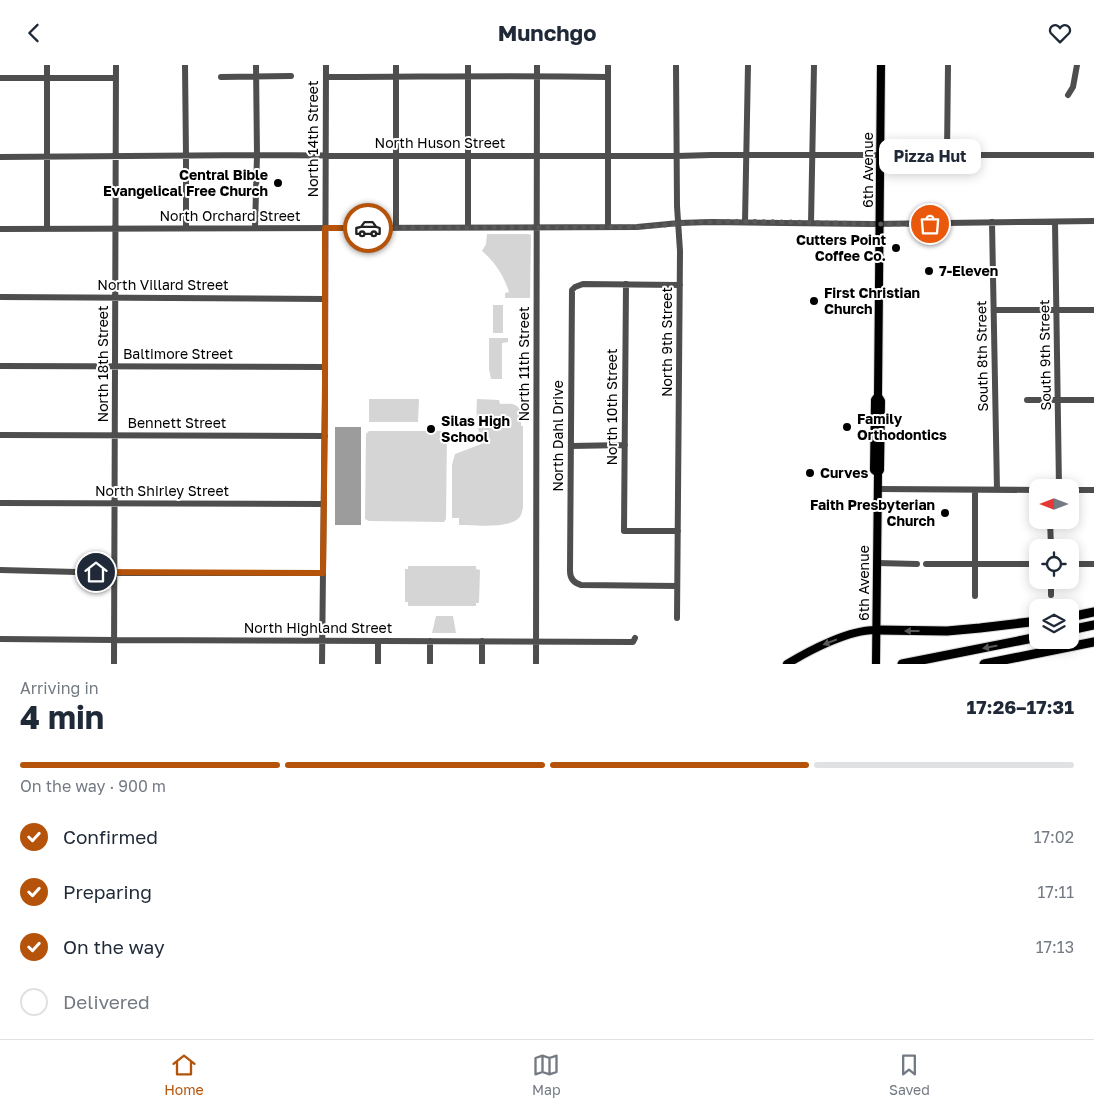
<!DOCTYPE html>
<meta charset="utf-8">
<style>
body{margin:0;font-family:"Golos Text",sans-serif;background:#f2f2f3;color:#1f2937;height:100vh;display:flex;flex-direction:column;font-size:19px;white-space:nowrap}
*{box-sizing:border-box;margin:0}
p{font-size:16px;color:#747a83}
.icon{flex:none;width:28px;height:28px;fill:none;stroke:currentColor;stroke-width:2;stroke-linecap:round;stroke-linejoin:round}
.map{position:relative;height:599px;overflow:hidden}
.drawer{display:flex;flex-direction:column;background:#fff;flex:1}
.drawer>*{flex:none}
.needle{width:32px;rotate:270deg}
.fabs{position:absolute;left:1029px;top:414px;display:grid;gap:10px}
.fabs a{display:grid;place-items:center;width:50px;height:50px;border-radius:10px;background:#fff;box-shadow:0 2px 12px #0003;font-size:25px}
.pin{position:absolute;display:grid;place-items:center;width:42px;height:42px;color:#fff;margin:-21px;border:2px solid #fff;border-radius:50%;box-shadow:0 1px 5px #0007}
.courier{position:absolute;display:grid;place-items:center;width:50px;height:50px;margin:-25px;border:4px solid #b45309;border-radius:50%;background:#fff;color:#222;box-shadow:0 1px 6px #0007}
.bubble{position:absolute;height:35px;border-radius:10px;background:#fff;box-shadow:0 2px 12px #0003;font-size:16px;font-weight:700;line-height:35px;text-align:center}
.headline em{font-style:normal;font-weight:700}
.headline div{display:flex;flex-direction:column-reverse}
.headline{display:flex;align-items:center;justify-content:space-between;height:85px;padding:0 20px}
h1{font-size:32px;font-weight:700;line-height:38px}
.bar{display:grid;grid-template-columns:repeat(4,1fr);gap:8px 5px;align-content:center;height:60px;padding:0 20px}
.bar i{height:6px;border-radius:4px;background:#e0e1e3}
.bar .on{background:#b45309}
.bar p{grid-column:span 4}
ol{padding:0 20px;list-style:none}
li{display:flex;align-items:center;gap:15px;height:55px}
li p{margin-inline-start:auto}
li .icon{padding:5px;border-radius:50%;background:#b45309;color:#fff;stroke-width:4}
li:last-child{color:#747a83}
li i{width:28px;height:28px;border:2px solid #e0e1e3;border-radius:50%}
header{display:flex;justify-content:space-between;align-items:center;height:65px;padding:0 20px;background:#fff;font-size:22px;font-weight:700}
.menu{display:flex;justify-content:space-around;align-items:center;height:70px;border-top:1px solid #e0e1e3;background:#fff;font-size:14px;color:#747a83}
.menu a{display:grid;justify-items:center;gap:2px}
.menu .on{color:#b45309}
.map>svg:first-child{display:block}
.green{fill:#d5d5d5}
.water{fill:#9c9c9c}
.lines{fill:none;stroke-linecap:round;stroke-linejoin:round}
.major-casing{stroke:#dbdbdb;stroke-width:10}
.highway-casing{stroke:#dbdbdb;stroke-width:11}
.minor{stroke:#4e4e4e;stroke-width:6}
.major{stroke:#000;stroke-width:8}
.highway{stroke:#000;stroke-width:9}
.oneway{fill:#595959}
.done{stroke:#595959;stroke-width:5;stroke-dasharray:0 9}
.route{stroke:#b45309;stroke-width:6}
.poi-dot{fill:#000;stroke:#fff;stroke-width:2}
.labels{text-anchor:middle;stroke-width:4;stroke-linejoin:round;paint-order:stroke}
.street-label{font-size:14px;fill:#000;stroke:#fff}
.poi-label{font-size:14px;font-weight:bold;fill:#000;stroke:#fff;text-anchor:start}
</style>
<header><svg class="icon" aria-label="back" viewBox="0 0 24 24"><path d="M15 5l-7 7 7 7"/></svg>Munchgo<svg class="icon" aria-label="heart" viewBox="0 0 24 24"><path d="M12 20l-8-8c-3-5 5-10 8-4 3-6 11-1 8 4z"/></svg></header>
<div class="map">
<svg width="1094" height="599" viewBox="0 0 1094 599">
<rect width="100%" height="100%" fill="#fff"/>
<path class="green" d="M487,169H528L531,170L530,233H505V228L509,227C504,211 495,197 482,186L486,179Z
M493,240H503V268H493Z
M489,273H508V277L502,278V314H491L489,304Z
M369,334H419L418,357H369Z
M477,334L499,335L500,339C509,339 517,337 521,347V361H523V442C522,446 522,450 519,453C509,464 473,460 459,460V453H452V400L455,389L484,378C476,365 476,349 477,334Z
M369,366H444L447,369L446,454L444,457L369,456L365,454L366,369Z
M408,501H476V504L480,505L479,538H476V541H408V537H405V504H408Z
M436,551H453L456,568H432Z"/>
<path class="water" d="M335,362H361V460H335Z"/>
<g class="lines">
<defs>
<path id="major" d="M878,408L874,405L875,335L878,331
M787,599C810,585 850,564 877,565
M876,599L878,408L880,405L881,336L878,331L881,0"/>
<path id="highway" d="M1070,552L1094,547
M877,565L947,566L980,563L1038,556
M1070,565L1094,560
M902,599L1038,572
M984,599L1094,577"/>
</defs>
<use href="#major" class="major-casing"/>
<use href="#highway" class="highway-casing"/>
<path class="minor" d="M185,0L186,91V163
M396,0V163
M468,0V162
M608,0V162
M676,0L677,141L680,186L677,553
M221,12L291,11
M326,12C420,12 514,10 607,12
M0,13H116
M1068,30L1073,22L1077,0
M947,89L948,0
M0,92L257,90L396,91H677L711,90H1094
M745,157L748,0
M992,157L997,425
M1055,157L1059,422
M811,158L814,0
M255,163L257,90L256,0
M0,164L637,162L679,158L711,157L872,159L1094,156
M47,164V0
M626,219L624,466H678
M0,232L325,234
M994,245H1094
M0,301L325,302
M1027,335H1094
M0,370L325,371
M571,381L625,380
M878,424L1038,425
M975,425V531
M1070,425H1094
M0,438L324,439
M1050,455L1051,482
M877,498L917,499
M926,499H1038
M1070,499H1094
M0,505L115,508H323
M1051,515V530
M677,521L581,520C574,518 570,514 570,506L572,225L575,222L583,219L680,220
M0,574L114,575L633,577L635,573
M482,576V599
M114,599L116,0
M322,599L325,319L326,0
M378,599V576
M430,599V576
M536,599L537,0"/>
<use href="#major" class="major"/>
<use href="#highway" class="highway"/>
</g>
<defs><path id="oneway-solid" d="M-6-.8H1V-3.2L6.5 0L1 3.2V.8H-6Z" transform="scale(1.25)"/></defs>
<g class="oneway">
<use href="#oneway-solid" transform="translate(912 566) rotate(-180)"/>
<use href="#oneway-solid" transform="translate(830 577) rotate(159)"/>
<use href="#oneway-solid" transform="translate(990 582) rotate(169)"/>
</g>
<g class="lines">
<path class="done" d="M368,163L637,162C659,161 680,158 702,157C778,155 854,160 930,159"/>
<path class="route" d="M96,507L323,508L325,338V163H368"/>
</g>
<g class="poi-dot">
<circle cx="278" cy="118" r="5"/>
<circle cx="896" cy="183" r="5"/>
<circle cx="929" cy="206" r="5"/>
<circle cx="814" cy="236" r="5"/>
<circle cx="847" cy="362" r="5"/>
<circle cx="431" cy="364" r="5"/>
<circle cx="810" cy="408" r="5"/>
<circle cx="945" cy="448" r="5"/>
</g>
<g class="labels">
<g class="street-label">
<text transform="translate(313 74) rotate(-90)" y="5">North 14th Street</text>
<text x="440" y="83">North Huson Street</text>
<text transform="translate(868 105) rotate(-90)" y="5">6th Avenue</text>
<text x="230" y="156">North Orchard Street</text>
<text x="163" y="225">North Villard Street</text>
<text transform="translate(667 277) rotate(-90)" y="5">North 9th Street</text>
<text x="178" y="294">Baltimore Street</text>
<text transform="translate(1045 290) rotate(-91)" y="5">South 9th Street</text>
<text transform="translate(982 291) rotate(-91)" y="5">South 8th Street</text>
<text transform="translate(103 299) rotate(-90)" y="5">North 18th Street</text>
<text transform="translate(524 299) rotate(-90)" y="5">North 11th Street</text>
<text transform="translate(612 342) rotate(-90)" y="5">North 10th Street</text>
<text x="177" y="363">Bennett Street</text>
<text transform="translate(558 371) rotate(-90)" y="5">North Dahl Drive</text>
<text x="162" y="431">North Shirley Street</text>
<text transform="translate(864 518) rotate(-90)" y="5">6th Avenue</text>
<text x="318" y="568">North Highland Street</text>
</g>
<g class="poi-label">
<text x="268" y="115" text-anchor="end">Central Bible<tspan x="268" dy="16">Evangelical Free Church</tspan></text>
<text x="886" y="180" text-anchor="end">Cutters Point<tspan x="886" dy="16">Coffee Co.</tspan></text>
<text x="939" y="211">7-Eleven</text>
<text x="824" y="233">First Christian<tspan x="824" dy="16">Church</tspan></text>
<text x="857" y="359">Family<tspan x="857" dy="16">Orthodontics</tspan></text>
<text x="441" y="361">Silas High<tspan x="441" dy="16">School</tspan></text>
<text x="820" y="413">Curves</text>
<text x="935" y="445" text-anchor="end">Faith Presbyterian<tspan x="935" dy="16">Church</tspan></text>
</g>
</g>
</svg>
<div class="fabs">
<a><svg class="needle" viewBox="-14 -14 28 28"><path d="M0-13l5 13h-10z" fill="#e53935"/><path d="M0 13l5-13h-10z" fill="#747a83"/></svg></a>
<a><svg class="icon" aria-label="locate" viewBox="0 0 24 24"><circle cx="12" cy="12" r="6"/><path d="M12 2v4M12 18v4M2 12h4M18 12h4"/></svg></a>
<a><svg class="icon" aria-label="layers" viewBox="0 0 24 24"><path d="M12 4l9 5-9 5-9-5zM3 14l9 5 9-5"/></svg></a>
</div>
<div class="pin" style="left:930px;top:159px;background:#ea580c"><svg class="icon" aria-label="bag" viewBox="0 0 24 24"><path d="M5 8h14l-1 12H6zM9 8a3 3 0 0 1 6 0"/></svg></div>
<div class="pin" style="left:96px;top:507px;background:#1f2937"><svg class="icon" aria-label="home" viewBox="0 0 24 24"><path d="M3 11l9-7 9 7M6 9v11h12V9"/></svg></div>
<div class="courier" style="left:368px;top:163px"><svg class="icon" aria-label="car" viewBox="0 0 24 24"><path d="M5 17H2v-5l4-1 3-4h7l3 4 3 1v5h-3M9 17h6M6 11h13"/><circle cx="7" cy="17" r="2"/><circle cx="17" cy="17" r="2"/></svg></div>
<div class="bubble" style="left:879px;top:74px;width:102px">Pizza Hut</div>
</div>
<section class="drawer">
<div class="headline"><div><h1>4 min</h1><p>Arriving in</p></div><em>17:26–17:31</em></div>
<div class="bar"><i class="on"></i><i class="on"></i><i class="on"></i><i></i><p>On the way · 900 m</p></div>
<ol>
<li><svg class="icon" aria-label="check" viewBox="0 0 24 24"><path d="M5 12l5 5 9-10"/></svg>Confirmed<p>17:02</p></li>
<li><svg class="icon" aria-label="check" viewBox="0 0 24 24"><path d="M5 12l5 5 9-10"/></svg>Preparing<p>17:11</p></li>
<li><svg class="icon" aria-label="check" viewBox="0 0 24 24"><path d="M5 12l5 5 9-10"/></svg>On the way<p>17:13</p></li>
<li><i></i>Delivered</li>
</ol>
</section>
<nav class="menu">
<a class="on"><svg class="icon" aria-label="home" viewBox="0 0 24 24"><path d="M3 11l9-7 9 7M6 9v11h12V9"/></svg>Home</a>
<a><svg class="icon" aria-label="map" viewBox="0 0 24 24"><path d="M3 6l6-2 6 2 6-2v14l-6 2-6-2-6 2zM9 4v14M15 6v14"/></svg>Map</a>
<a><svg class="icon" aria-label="saved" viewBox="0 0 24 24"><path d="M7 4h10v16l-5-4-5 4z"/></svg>Saved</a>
</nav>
